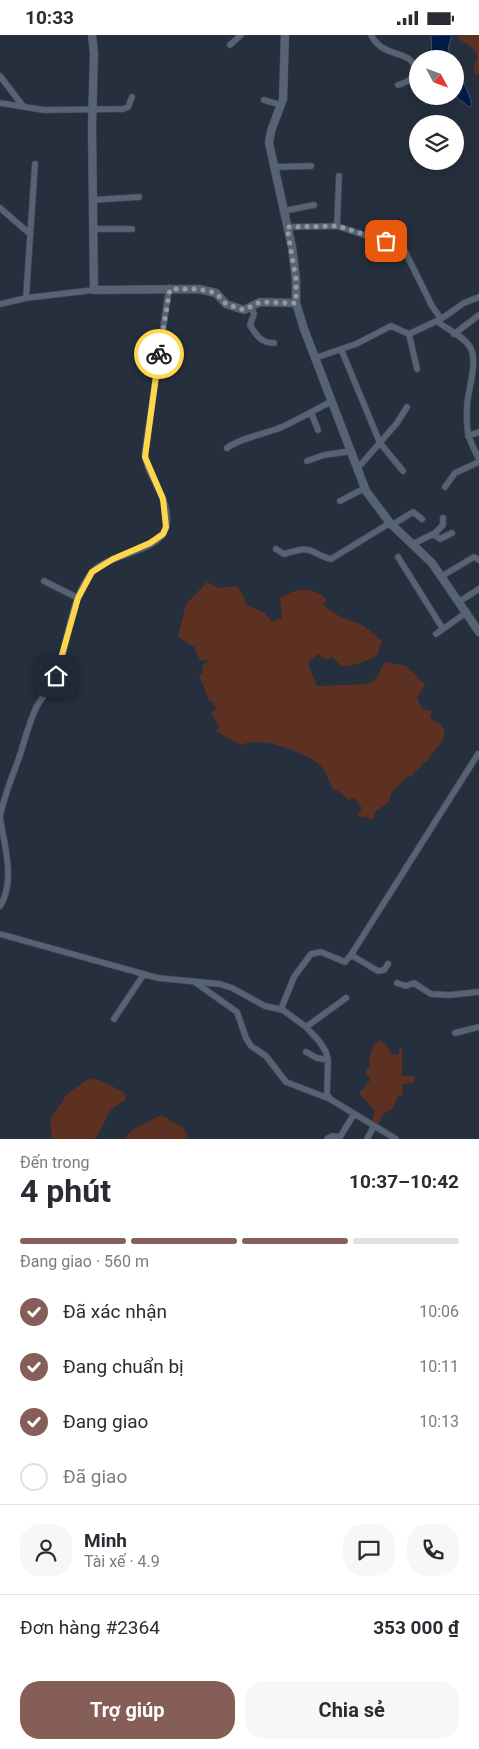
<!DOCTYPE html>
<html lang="vi">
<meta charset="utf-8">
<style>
body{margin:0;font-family:Roboto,sans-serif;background:#f7f7f7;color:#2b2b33;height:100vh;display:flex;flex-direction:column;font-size:19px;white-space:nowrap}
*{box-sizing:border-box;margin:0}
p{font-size:16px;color:#7c7c81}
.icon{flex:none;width:28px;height:28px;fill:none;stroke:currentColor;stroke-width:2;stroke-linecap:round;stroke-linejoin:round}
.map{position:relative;height:1104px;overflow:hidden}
.panel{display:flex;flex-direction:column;background:#fff;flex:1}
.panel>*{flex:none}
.needle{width:32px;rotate:131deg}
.tools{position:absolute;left:409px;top:15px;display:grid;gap:10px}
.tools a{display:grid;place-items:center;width:55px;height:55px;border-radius:50%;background:#fff;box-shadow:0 5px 20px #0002;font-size:25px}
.pin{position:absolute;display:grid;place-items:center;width:42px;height:42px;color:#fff;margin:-21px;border-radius:10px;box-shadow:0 2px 8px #0006}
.courier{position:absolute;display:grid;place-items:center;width:50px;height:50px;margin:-25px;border:4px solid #ffd54a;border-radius:50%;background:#fff;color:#222;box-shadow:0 1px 6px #0007}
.overview em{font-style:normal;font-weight:700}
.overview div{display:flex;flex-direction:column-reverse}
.overview{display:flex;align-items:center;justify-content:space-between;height:85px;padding:0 20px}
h1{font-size:32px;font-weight:700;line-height:38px}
.bar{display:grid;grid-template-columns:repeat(4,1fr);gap:8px 5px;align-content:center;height:60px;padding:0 20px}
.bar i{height:6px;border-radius:4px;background:#e1e1e2}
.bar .on{background:#855f57}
.bar p{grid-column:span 4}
.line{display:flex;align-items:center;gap:12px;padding:0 20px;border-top:1px solid #e1e1e2}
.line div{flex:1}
.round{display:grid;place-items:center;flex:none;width:52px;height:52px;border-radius:20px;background:#f7f7f7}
ol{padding:0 20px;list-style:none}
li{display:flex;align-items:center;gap:15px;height:55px}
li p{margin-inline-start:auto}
li .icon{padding:5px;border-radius:50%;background:#855f57;color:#fff;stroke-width:4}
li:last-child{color:#7c7c81}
li i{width:28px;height:28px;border:2px solid #e1e1e2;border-radius:50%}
.button{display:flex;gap:10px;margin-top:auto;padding:10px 20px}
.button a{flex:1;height:58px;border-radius:20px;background:#855f57;color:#fff;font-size:20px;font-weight:700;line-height:58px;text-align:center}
.button a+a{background:#f7f7f7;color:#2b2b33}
.status{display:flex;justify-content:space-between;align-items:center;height:35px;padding:0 25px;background:#fff;direction:ltr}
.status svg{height:14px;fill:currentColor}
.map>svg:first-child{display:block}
.green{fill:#5d3122}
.water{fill:#001c48;stroke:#3d5374}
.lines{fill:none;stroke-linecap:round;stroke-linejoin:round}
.street-casing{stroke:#434c58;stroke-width:7}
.secondary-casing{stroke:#434c58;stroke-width:9}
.street{stroke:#576373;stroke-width:5.5}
.secondary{stroke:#576373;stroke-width:8}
.done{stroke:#929aa5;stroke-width:5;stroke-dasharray:0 9}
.route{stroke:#ffd54a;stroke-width:6}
</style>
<div class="status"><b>10:33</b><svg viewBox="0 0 49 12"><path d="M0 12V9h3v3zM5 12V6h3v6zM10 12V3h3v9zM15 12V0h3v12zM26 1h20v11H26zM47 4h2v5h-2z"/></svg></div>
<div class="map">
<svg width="479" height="1104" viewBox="0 0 479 1104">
<rect width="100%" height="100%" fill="#252f3e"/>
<path class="green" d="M459,0H479V39L475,40L474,31L478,23L473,13L459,4Z
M207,547L219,553L236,551L244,561L245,569L265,578L272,587L282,583L280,563C298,553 309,551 327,564L323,569C334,581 345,583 360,589C368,593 376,601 382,606L377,621L358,629L342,632L332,622L327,625L318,619L308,628L317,651L368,649L377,643L384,627L406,631L425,649L417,663L422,674L432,676L430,683L439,688L445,696L443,706C436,712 433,720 427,726C421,731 417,735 412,741L407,742L391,758L389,767L375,777L374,784L357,781L362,773L354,763L348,765L337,755H333C330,748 326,736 321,731C305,717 261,700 241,710L215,696L219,692L211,678L216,674L212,666H209L199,640L202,639L203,630L210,625H200L194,612L178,602L186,569Z
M380,1005L388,1012L392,1020L399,1019V1014L402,1013V1041H415L414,1048L403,1049L402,1061H398L393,1073L382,1080L379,1089L372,1085L375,1076L359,1058L371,1044L365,1037L371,1030L369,1025L373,1011Z
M88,1044L99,1045L124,1057L126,1065C113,1071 108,1076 104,1089C102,1094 97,1099 95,1104H52L50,1085L67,1059Z
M161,1080L184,1093L188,1104H124L132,1095Z"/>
<path class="water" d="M431,0H452L448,14L453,24H432Z
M455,29C461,45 468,53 472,70L469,72L455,61Z"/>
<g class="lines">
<defs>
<path id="street" d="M371,0C384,25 411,13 416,35C413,45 407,47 398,50
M230,10L241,0
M0,41L23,71
M264,65L281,70
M0,68L44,75L123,74L128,72L132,62
M274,132L311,131
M93,165L139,162
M0,173L29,198
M283,176L314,170
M337,191L339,141
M287,192L337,191L382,206L399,204L432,271L441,284
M93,194H132
M26,263L35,129
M0,269L26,263L94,255
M251,272L254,279L250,290C256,300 261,308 274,308
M437,286C446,294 464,301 470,312C479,327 467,356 467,373C466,398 468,403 479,424
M409,299L417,334
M454,299L479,280
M341,314L380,408L403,436
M315,323L356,309L391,291L409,299L441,284L464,268L479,262
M311,377L318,395
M468,401L479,397
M227,413C240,403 265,399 282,392C299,384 315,375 332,366
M307,426L324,420L352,416
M357,434L397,388L407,372
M445,452L455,438L479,427
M340,466L365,453
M392,490L413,477L422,484
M433,499L440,504L452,498
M413,509L435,498L443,490V483
M276,514L284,519C296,516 305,511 316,518C322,521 325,523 331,524L390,488
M398,522L443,594
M442,541L474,522L479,525
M44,546L78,563
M460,566L479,554
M436,599L467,577
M0,782C4,760 13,740 20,720C25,704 29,688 36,673C42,662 51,652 56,641C69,608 69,566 92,537C108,519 160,517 166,493C173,463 144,440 145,417L169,253
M0,782C4,809 16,847 0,871
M0,899L158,943L220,949L232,953L265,971L283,975L306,992L319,1006L326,1017L328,1025L327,1059L330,1064L396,1104
M351,920L378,936L384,935L388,929
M196,948L237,977L246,1003L251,1011L266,1021L286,1047L330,1064
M397,948L406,951L414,948L431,959L449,960L479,957
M281,974L294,942L311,919L321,917L345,927L351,920L478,719
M114,984L144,939
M306,992L346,963
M455,998L479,992
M306,1017L317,1023L328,1025
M327,1104L332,1101L340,1102L354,1079
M367,1104L374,1091"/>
<path id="secondary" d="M92,0L94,18L92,91L94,255L199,254L216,258L226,269L244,275L260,267L296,268
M285,0L283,64L271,96L269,108L292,212L296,244V268L304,294L366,456L390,488L432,528L479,597"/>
</defs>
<use href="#street" class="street-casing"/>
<use href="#secondary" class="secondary-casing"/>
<use href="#street" class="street"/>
<use href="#secondary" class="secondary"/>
</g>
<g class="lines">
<path class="done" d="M159,319L170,254H199L216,258L226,269L244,275L260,267L296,268V244L287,192L338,191L386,206"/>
<path class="route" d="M56,641L78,563L92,537L113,524L150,508L163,499L166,492L163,464L145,422L159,319"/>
</g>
</svg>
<div class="tools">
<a><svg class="needle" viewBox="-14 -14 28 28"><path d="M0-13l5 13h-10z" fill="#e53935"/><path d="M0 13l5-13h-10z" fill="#7c7c81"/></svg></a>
<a><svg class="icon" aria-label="layers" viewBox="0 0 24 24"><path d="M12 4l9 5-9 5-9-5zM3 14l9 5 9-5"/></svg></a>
</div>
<div class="pin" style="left:386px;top:206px;background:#ea580c"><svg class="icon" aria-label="bag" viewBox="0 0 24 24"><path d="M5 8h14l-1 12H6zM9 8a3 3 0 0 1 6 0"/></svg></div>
<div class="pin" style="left:56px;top:641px;background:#1f2937"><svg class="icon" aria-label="home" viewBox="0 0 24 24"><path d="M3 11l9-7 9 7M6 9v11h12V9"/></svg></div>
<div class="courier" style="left:159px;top:319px"><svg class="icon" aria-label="bike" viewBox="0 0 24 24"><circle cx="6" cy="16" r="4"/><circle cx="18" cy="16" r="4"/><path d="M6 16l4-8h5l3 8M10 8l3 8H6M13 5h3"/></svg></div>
</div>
<section class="panel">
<div class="overview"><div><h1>4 phút</h1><p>Đến trong</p></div><em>10:37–10:42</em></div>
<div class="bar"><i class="on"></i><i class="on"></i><i class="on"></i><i></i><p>Đang giao · 560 m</p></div>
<ol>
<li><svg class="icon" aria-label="check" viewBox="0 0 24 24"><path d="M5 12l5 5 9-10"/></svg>Đã xác nhận<p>10:06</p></li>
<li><svg class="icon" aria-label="check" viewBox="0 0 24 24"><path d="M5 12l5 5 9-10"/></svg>Đang chuẩn bị<p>10:11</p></li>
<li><svg class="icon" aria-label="check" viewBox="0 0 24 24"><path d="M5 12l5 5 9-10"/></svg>Đang giao<p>10:13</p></li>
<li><i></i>Đã giao</li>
</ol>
<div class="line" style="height:90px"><a class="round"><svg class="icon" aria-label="person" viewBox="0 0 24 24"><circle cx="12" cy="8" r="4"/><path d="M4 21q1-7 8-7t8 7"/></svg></a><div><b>Minh</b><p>Tài xế · 4.9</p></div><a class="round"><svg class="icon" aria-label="chat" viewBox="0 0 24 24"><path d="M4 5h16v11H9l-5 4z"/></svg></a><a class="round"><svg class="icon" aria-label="phone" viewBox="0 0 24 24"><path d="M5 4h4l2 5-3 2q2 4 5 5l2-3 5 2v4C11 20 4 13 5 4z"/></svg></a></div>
<div class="line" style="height:65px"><div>Đơn hàng #2364</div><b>353 000 ₫</b></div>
<div class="button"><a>Trợ giúp</a><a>Chia sẻ</a></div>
</section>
